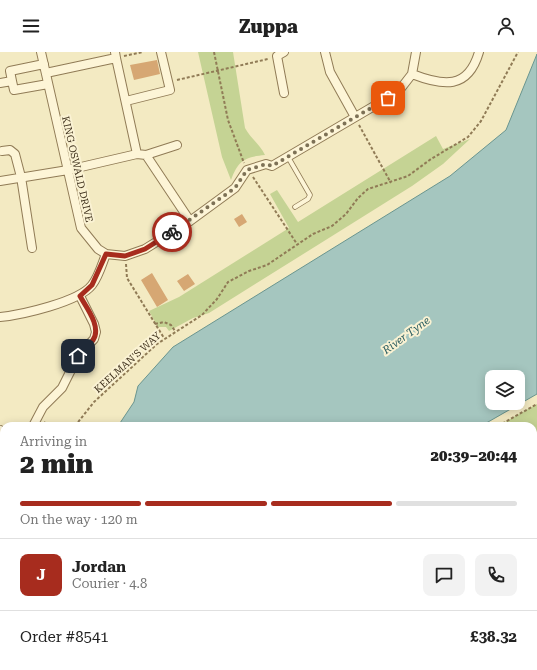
<!DOCTYPE html>
<meta charset="utf-8">
<style>
body{margin:0;font-family:"Roboto Serif",serif;background:#f2f2f2;color:#222;height:100vh;display:flex;flex-direction:column;font-size:15px;white-space:nowrap}
*{box-sizing:border-box;margin:0}
p{font-size:13px;color:#767676}
.icon{flex:none;width:22px;height:22px;fill:none;stroke:currentColor;stroke-width:2;stroke-linecap:round;stroke-linejoin:round}
.map{position:relative;flex:1;overflow:hidden}
.details{position:absolute;left:0px;top:370px;width:537px;height:248px;display:flex;flex-direction:column;background:#fff;border-radius:12px 12px 0 0;box-shadow:0 2px 10px #0003}
.details>*{flex:none}
.buttons{position:absolute;left:485px;top:318px;display:grid;gap:8px}
.buttons a{display:grid;place-items:center;width:40px;height:40px;border-radius:8px;background:#fff;box-shadow:0 2px 10px #0003;font-size:20px}
.pin{position:absolute;display:grid;place-items:center;width:34px;height:34px;color:#fff;margin:-17px;border-radius:8px;box-shadow:0 2px 6px #0006}
.courier{position:absolute;display:grid;place-items:center;width:40px;height:40px;margin:-20px;border:3px solid #a72c1e;border-radius:50%;background:#fff;color:#222;box-shadow:0 1px 5px #0007}
.headline em{font-style:normal;font-weight:800}
.headline div{display:flex;flex-direction:column-reverse}
.headline{display:flex;align-items:center;justify-content:space-between;height:68px;padding:0 20px}
h1{font-size:26px;font-weight:800;line-height:30px}
.bar{display:grid;grid-template-columns:repeat(4,1fr);gap:6px 4px;align-content:center;height:48px;padding:0 20px}
.bar i{height:5px;border-radius:3px;background:#e0e0e0}
.bar .current{background:#a72c1e}
.bar p{grid-column:span 4}
.line{display:flex;align-items:center;gap:10px;padding:0 20px;border-top:1px solid #e0e0e0}
.line div{flex:1}
.round{display:grid;place-items:center;flex:none;width:42px;height:42px;border-radius:8px;background:#f2f2f2}
header{display:flex;justify-content:space-between;align-items:center;height:52px;padding:0 20px;background:#fff;font-size:18px;font-weight:800}
.map>svg:first-child{display:block}
.green{fill:#c5d394}
.water{fill:#a5c6bf;stroke:#6a958f;fill-rule:evenodd}
.building{fill:#d6a773}
.lines{fill:none;stroke-linecap:round;stroke-linejoin:round}
.service-casing{stroke:#907b56;stroke-width:5.5}
.minor-casing{stroke:#907b56;stroke-width:10}
.path{stroke:#907b56;stroke-width:2;stroke-dasharray:3 2;stroke-linecap:butt}
.service{stroke:#fdf5d7;stroke-width:4}
.minor{stroke:#fdf5d7;stroke-width:8}
.done{stroke:#7d7156;stroke-width:4;stroke-dasharray:0 7.2}
.route{stroke:#a72c1e;stroke-width:5}
.labels{text-anchor:middle;stroke-width:4;stroke-linejoin:round;paint-order:stroke}
.street-label{font-size:10px;fill:#3e301c;stroke:#faf2d3}
.water-label{font-size:11px;font-style:italic;fill:#2a5d60;stroke:#faf2d3}
</style>
<header><svg class="icon" aria-label="menu" viewBox="0 0 24 24"><path d="M4 6h16M4 12h16M4 18h16"/></svg>Zuppa<svg class="icon" aria-label="person" viewBox="0 0 24 24"><circle cx="12" cy="8" r="4"/><path d="M4 21q1-7 8-7t8 7"/></svg></header>
<div class="map">
<svg width="537" height="618" viewBox="0 0 537 618">
<rect width="100%" height="100%" fill="#f3eac2"/>
<path class="green" d="M198,0H233L245,76C251,87 260,92 265,103C244,105 238,109 231,128L222,105Z
M436,84L443,97L470,87L443,112L412,134L209,261L193,266L169,279L166,275H158L149,259L179,245L289,176L270,142L277,138L298,170Z
M537,352V408L533,411V374H498Z
M533,534H537V572L533,573Z
M0,552L4,576L0,600Z
M533,604H537V618H303V614H533Z"/>
<path class="water" d="M537,2V342L481,374H118L134,350L138,334L173,295L450,124L506,78ZM492,325H518V351H492Z
M26,614H224L222,618H26Z"/>
<path class="building" d="M157,8L160,22L134,28L130,13Z
M242,162L247,170L239,175L234,167Z
M152,221L168,248L157,255L141,228Z
M188,222L195,232L184,239L177,229Z"/>
<g class="lines">
<defs>
<path id="service" d="M288,105L310,143L308,147L295,155"/>
<path id="minor" d="M41,0L81,176L98,197L106,202L125,204L145,197L190,169L235,136L247,118L266,112L272,114L398,40L412,22L416,0
M284,0L277,4L284,41
M325,0L330,20L355,65
M116,6L137,102
M46,21L116,6L115,0
M412,22C443,34 468,38 479,0
M12,29L10,19L44,12
M0,31L12,29L14,38L48,32
M126,49L170,38L161,0
M2,99L10,98L15,102L21,125L32,196
M146,103L177,93
M0,129L68,118L137,102L146,103L190,169
M0,265C21,263 79,250 92,233C99,224 102,212 106,202
M33,374L43,355L62,336L78,304L94,287L96,280L94,272L80,244
M0,378L4,382
M3,464L4,462"/>
</defs>
<use href="#service" class="service-casing"/>
<use href="#minor" class="minor-casing"/>
<path class="path" d="M214,0L228,68L244,111
M124,4L143,0
M177,28L268,7
M359,73L391,131
M253,125L297,192
M126,212L127,226L164,286
M155,272L164,270L171,273L175,279
M44,370L49,374
M75,374L94,350L157,292L202,263L217,247L228,230L249,219L267,213L313,182L332,174L346,162L358,146L368,137L408,124L431,107L468,85L481,69L518,0
M498,374L537,352
M533,411L537,408
M0,502L4,521
M2,618L4,603
M284,618L286,614"/>
<use href="#service" class="service"/>
<use href="#minor" class="minor"/>
</g>
<g class="lines">
<path class="done" d="M172,180L235,136L247,118L266,112L272,114L388,46"/>
<path class="route" d="M78,304C83,299 89,294 93,288C102,275 86,255 80,244L92,233L106,202L125,204L145,197L172,180"/>
</g>
<g class="labels">
<g class="street-label">
<text transform="translate(78 117) rotate(77)" y="4">KING OSWALD DRIVE</text>
<text transform="translate(127 310) rotate(-42)" y="4">KEELMAN'S WAY</text>
</g>
<g class="water-label">
<text transform="translate(406 283) rotate(-36)" y="4">River Tyne</text>
</g>
</g>
</svg>
<div class="buttons">
<a><svg class="icon" aria-label="layers" viewBox="0 0 24 24"><path d="M12 4l9 5-9 5-9-5zM3 14l9 5 9-5"/></svg></a>
</div>
<div class="pin" style="left:388px;top:46px;background:#ea580c"><svg class="icon" aria-label="bag" viewBox="0 0 24 24"><path d="M5 8h14l-1 12H6zM9 8a3 3 0 0 1 6 0"/></svg></div>
<div class="pin" style="left:78px;top:304px;background:#1f2937"><svg class="icon" aria-label="home" viewBox="0 0 24 24"><path d="M3 11l9-7 9 7M6 9v11h12V9"/></svg></div>
<div class="courier" style="left:172px;top:180px"><svg class="icon" aria-label="bike" viewBox="0 0 24 24"><circle cx="6" cy="16" r="4"/><circle cx="18" cy="16" r="4"/><path d="M6 16l4-8h5l3 8M10 8l3 8H6M13 5h3"/></svg></div>
<section class="details">
<div class="headline"><div><h1>2 min</h1><p>Arriving in</p></div><em>20:39–20:44</em></div>
<div class="bar"><i class="current"></i><i class="current"></i><i class="current"></i><i></i><p>On the way · 120 m</p></div>
<div class="line" style="height:72px"><b class="round" style="background:#a72c1e;color:#fff">J</b><div><b>Jordan</b><p>Courier · 4.8</p></div><a class="round"><svg class="icon" aria-label="chat" viewBox="0 0 24 24"><path d="M4 5h16v11H9l-5 4z"/></svg></a><a class="round"><svg class="icon" aria-label="phone" viewBox="0 0 24 24"><path d="M5 4h4l2 5-3 2q2 4 5 5l2-3 5 2v4C11 20 4 13 5 4z"/></svg></a></div>
<div class="line" style="height:52px"><div>Order #8541</div><b>£38.32</b></div>
</section>
</div>
